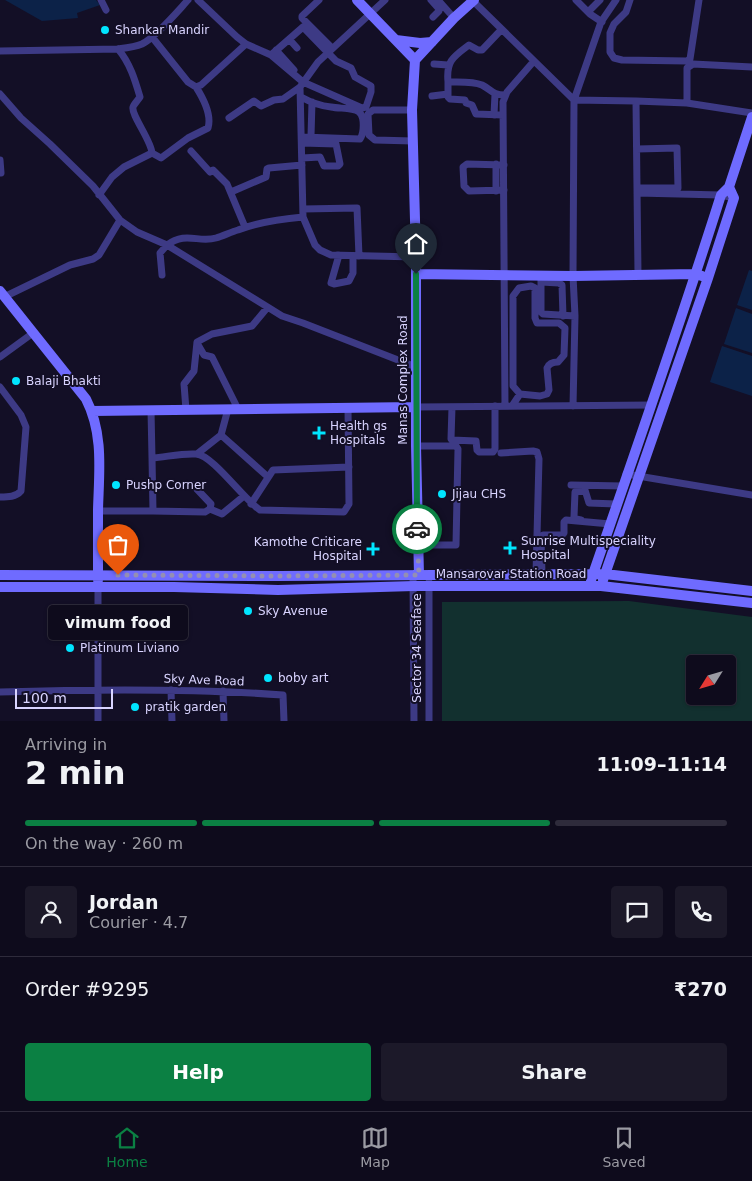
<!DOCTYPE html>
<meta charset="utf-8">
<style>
body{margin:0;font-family:"DejaVu Sans",sans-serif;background:#1c1929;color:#f1f3f6;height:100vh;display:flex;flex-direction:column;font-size:19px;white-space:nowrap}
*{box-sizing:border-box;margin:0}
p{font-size:16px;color:#9b9ba3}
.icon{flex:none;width:28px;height:28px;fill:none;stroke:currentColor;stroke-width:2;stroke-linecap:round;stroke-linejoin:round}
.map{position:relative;height:721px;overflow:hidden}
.sheet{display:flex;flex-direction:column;background:#0e0b1c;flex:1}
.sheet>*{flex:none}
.needle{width:32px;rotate:233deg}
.fabs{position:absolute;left:686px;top:655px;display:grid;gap:10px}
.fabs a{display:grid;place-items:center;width:50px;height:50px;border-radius:5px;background:#0e0b1c;box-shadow:0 1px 4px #0004,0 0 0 1px #2e2b3b;font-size:25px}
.scale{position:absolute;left:15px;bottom:12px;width:98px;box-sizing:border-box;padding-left:5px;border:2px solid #d9d4ff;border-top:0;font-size:14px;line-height:18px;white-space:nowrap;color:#d9d4ff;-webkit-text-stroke:4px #130f26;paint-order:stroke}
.pin{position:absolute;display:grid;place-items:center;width:42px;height:42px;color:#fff;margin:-51px -21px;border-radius:50% 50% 50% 0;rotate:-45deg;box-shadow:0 0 5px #0007}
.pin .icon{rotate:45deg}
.courier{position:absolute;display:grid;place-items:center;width:50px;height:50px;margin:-25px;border:4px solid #0b8043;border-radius:50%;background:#fff;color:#222;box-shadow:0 1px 6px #0007}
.bubble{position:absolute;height:35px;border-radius:5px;background:#0e0b1c;box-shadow:0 1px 4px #0004,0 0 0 1px #2e2b3b;font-size:16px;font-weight:800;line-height:35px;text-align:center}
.head em{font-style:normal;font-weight:800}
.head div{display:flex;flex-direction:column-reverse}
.head{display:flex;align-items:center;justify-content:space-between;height:85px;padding:0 25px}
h1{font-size:32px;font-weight:800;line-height:38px}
.bar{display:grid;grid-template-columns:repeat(4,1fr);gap:8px 5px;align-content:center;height:60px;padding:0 25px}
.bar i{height:6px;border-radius:4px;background:#2e2b3b}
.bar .on{background:#0b8043}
.bar p{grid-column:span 4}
.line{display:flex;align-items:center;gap:12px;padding:0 25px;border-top:1px solid #2e2b3b}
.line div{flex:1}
.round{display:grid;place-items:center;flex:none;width:52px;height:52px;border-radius:5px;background:#1c1929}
.button{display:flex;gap:10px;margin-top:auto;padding:10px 25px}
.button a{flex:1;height:58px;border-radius:5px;background:#0b8043;color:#fff;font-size:20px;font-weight:800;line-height:58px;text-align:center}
.button a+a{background:#1c1929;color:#f1f3f6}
.menu{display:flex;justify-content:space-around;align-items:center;height:70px;border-top:1px solid #2e2b3b;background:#0e0b1c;font-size:14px;color:#9b9ba3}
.menu a{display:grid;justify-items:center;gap:2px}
.menu .on{color:#0b8043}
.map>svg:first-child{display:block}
.green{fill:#12302f;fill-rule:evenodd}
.water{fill:#0c2248}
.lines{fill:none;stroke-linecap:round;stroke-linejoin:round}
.street{stroke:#3d3a85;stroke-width:7}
.secondary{stroke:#6f6bff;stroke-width:10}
.done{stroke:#948fb3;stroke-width:5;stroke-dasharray:0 9}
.route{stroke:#0b8043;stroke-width:6}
.poi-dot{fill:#00e5ff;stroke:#130f26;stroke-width:2}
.labels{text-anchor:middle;stroke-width:4;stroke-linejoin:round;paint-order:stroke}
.poi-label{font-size:12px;fill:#d9d4ff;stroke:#130f26;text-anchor:start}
.street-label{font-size:12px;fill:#d9d4ff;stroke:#130f26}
</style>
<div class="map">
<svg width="752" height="721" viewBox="0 0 752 721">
<rect width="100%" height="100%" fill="#130f26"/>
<path class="green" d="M629,601L752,617V721H442V602ZM695,664H728V696H695Z"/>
<path class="water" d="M5,0H96L100,5L77,13L78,18L42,21Z
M749,270L752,271V310L737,305Z
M736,308L752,314V353L724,344Z
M722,346L752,356V396L710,382Z"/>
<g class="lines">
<path class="street" d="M101,0L106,10
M198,0L237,37L246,44L271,55L303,82L362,108L366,107L371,92V86L355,77L351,68L336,61L303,27L271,55
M319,0L302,16V18L332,48
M385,0L318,62L300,87L303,217L315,245L320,250L331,255L416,257
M431,0L439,9V11L433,17
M438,0L454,18
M576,0L590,14L602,22
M630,0L626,12L614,24L610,33V52L614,58L622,60L687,61L690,59L699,0
M473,1L574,100L636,101L687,103L752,113
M588,12L600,0
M501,30L482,50H478L469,45C453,57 446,61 448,82C459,82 473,81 482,85C492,90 492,95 505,95
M152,37L188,82L196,87L201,85L246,44
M289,39L297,48
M276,50L294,70
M0,51L118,49C126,48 135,47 142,44C156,37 177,12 188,0
M434,64L448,65
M448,82V97L450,99L465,100L466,103L472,105L476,114L503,115
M0,94L21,118L50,144L93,186L120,220L137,232L167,245C186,231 198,243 216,238C223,236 231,232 238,230C259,222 280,219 303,217
M432,96L448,94
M301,97C310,102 321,106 331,107C340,109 352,107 359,112C365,117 364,133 360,139L302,137
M636,101L638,274
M687,103V68L693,64L752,67
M412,110H373L368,114L369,135L375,140L413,141
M494,115L495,94
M229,118L254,101L261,106L274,100L283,99L300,87
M311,136L312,102
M302,143L336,144L340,164L338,166H324L320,157L302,158
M637,149L677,148L678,188H637
M191,151L210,172L213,170L227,184L245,227
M152,153L161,158L188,138L208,128C212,115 203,98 196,87
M0,160L1,173
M496,164V191
M504,165L467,164L463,167L464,186L469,191L504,190
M231,192L266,177L267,169L269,168L302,165
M637,193L721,195L734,198
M99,195L112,177L124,167L152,153C151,140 131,115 133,107C134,104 138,100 140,97C135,80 130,63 118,49
M303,209L357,208L359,256
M337,255H339L331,283L334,284L349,281L353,273V256
M162,275L160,253L167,245L282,316L303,323L416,367
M541,275V312L543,314L575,316
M541,282L559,283L562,285L563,316
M4,297L70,265L93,259L99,255L120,220
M197,343L204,355L212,357L238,409
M0,357L33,333
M0,387L21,415L26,427L21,491C16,497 8,497 0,497
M505,406L503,102L507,92L534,61
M512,406L520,394L540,396L547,394L549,390L547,368C549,363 553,362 558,362L564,355L565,328L559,323H537L535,318V288L531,286L519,288L513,296V386L520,394
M573,406L575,316L573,276L574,100L601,22L616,0
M416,407L652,405
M452,407L451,439L452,440L476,441L477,450L479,452H493L495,449V406
M228,409L221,435L268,477
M151,410L152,458
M186,410L184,384L194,371L197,342L212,334L252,326L267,308
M416,446H456L458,449L456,545H418
M501,453L533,451L537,452L539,459L536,574
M197,454L221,435
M626,474L752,495
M571,485L623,486
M251,504L273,470L349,467
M210,509L222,514L244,496
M98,511H153L152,458C166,457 182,453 196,454C213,455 243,499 260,510L344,512L349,504L348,408
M153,511L205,512L210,509L211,504L193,485
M581,520L576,519L574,517L575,492L585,490L589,503L616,504
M542,574L541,538L543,535H562L564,533V522L566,520L610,524
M413,575L414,721
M429,582V721
M171,690L172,721
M223,691L224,721
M0,692C95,689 189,688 283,695L284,721
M98,721V587"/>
<path class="secondary" d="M357,0L415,60
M396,40L420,43L432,42
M416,274L573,276L696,274L702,276
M0,291L86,399C104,434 99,472 98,510C98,533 98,557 98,580
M92,411L416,407
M0,575L279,576L605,574L752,591
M419,575L416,446V257L412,110L415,60L454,18L474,0
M591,580C635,452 680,325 721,195L729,187L752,117
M603,580L708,278L734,198L729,187
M0,587H174L278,590L414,586H601L752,603"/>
</g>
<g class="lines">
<path class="done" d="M118,575L278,576L419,575L417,529"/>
<path class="route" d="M416,274L417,529"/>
</g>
<g class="poi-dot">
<circle cx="105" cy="30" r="5"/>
<circle cx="16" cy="381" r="5"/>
<path d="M316.5 425.5h5v5h5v5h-5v5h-5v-5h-5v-5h5z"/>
<circle cx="116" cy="485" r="5"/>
<circle cx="442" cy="494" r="5"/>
<path d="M507.5 540.5h5v5h5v5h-5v5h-5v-5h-5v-5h5z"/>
<path d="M370.5 541.5h5v5h5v5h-5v5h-5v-5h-5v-5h5z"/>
<circle cx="248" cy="611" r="5"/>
<circle cx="70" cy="648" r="5"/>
<circle cx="268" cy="678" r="5"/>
<circle cx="135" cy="707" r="5"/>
</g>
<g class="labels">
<g class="poi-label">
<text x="115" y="34">Shankar Mandir</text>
<text x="26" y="385">Balaji Bhakti</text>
<text x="330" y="430">Health gs<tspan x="330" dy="14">Hospitals</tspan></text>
<text x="126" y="489">Pushp Corner</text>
<text x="452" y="498">Jijau CHS</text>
<text x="521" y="545">Sunrise Multispeciality<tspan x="521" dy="14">Hospital</tspan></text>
<text x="362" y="546" text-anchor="end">Kamothe Criticare<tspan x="362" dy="14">Hospital</tspan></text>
<text x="258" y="615">Sky Avenue</text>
<text x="80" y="652">Platinum Liviano</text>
<text x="278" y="682">boby art</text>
<text x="145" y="711">pratik garden</text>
</g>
<g class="street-label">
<text transform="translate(403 380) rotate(-90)" y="4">Manas Complex Road</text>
<text x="511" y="578">Mansarovar Station Road</text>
<text transform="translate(417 648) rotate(-90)" y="4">Sector 34 Seaface</text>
<text transform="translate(204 680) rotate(2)" y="4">Sky Ave Road</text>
</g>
</g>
</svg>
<div class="fabs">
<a><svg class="needle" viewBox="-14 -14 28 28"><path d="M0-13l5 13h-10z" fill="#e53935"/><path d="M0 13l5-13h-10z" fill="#9b9ba3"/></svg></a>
</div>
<div class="scale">100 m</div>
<div class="pin" style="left:118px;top:575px;background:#ea580c"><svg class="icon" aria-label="bag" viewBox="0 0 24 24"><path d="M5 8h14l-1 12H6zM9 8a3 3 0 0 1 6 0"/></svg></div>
<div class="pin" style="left:416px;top:274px;background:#1f2937"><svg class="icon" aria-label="home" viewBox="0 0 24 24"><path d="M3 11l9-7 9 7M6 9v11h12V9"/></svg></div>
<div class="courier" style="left:417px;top:529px"><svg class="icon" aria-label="car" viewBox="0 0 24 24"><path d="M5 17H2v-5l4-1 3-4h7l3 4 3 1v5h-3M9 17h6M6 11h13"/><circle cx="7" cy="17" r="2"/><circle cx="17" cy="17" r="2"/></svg></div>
<div class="bubble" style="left:48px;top:605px;width:140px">vimum food</div>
</div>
<section class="sheet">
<div class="head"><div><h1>2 min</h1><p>Arriving in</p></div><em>11:09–11:14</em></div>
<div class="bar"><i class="on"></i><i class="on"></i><i class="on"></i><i></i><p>On the way · 260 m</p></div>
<div class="line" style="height:90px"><a class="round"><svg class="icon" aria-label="person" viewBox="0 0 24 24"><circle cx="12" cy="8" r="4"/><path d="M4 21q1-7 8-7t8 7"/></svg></a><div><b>Jordan</b><p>Courier · 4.7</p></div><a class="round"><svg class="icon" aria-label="chat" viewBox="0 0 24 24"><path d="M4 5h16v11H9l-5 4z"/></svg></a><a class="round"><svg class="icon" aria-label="phone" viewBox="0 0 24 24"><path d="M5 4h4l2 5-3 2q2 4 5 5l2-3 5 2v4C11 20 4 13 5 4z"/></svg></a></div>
<div class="line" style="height:65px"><div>Order #9295</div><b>₹270</b></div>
<div class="button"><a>Help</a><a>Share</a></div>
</section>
<nav class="menu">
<a class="on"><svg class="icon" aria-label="home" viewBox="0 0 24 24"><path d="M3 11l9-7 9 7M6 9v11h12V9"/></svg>Home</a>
<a><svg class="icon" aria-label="map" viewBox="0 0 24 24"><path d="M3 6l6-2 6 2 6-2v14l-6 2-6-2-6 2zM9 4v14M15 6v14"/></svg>Map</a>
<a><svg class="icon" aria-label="saved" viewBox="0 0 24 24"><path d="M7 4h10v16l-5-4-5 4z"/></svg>Saved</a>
</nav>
